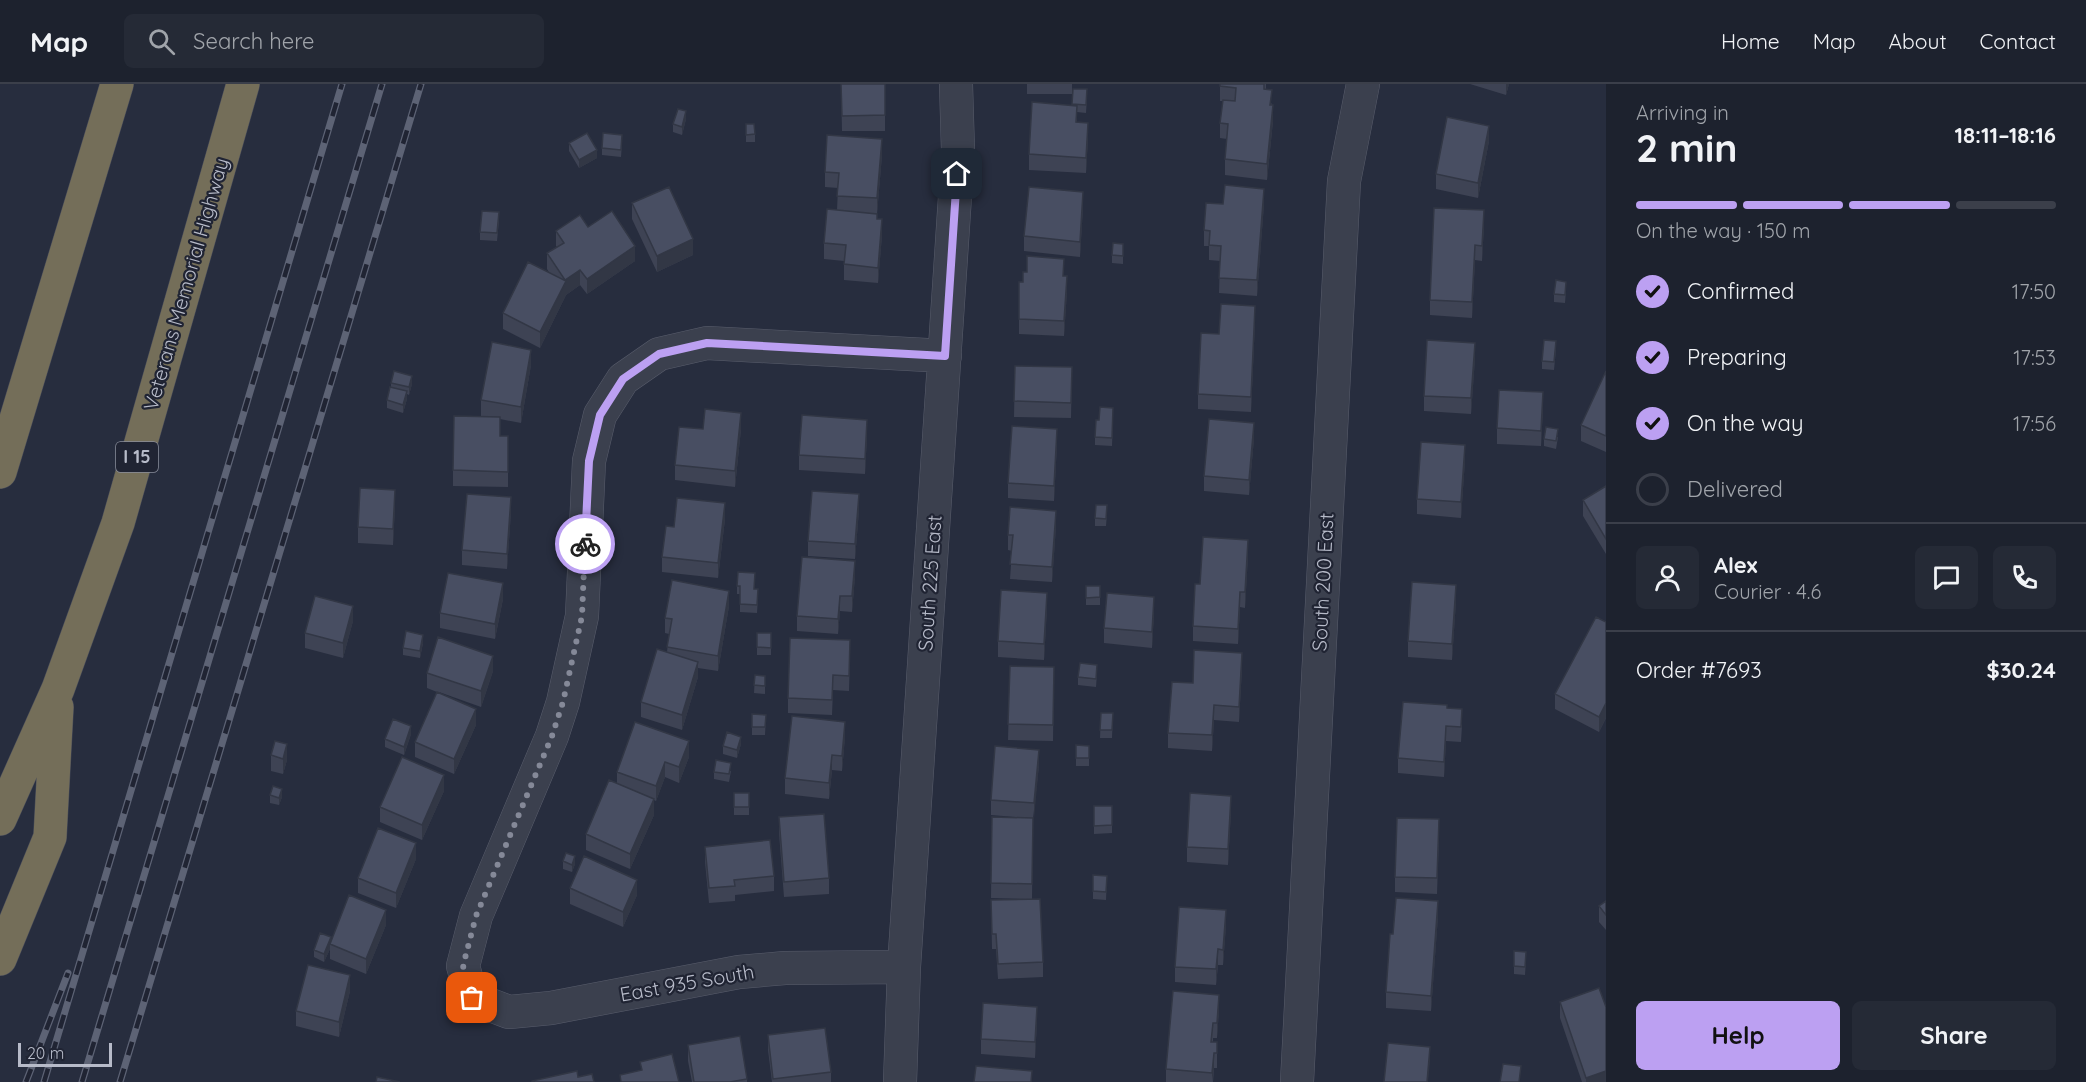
<!DOCTYPE html>
<meta charset="utf-8">
<style>
body{margin:0;font-family:Quicksand,sans-serif;background:#252a36;color:#f1f3f6;height:100vh;display:flex;flex-direction:column;font-size:22px;white-space:nowrap}
*{box-sizing:border-box;margin:0}
p{font-size:20px;color:#a0a4aa}
.icon{flex:none;width:33px;height:33px;fill:none;stroke:currentColor;stroke-width:2;stroke-linecap:round;stroke-linejoin:round}
.map{position:relative;flex:1;overflow:hidden}
.side{display:flex;flex-direction:column;background:#1d222e;width:480px}
.side>*{flex:none}
.scale{position:absolute;left:18px;bottom:15px;width:94px;box-sizing:border-box;padding-left:6px;border:3px solid #b7bbc9;border-top:0;font-size:16px;line-height:21px;white-space:nowrap;color:#b7bbc9;-webkit-text-stroke:4px #202433;paint-order:stroke}
.pin{position:absolute;display:grid;place-items:center;width:51px;height:51px;color:#fff;margin:-26px;border-radius:12px;box-shadow:0 3px 9px #0006}
.courier{position:absolute;display:grid;place-items:center;width:60px;height:60px;margin:-30px;border:4px solid #bca0f2;border-radius:50%;background:#fff;color:#222;box-shadow:0 2px 8px #0007}
.summary em{font-style:normal;font-weight:700}
.summary div{display:flex;flex-direction:column-reverse}
.summary{display:flex;align-items:center;justify-content:space-between;height:102px;padding:0 30px}
h1{font-size:39px;font-weight:700;line-height:45px}
.bar{display:grid;grid-template-columns:repeat(4,1fr);gap:9px 6px;align-content:center;height:72px;padding:0 30px}
.bar i{height:8px;border-radius:4px;background:#3b3f4a}
.bar .current{background:#bca0f2}
.bar p{grid-column:span 4}
.line{display:flex;align-items:center;gap:15px;padding:0 30px;border-top:2px solid #3b3f4a}
.line div{flex:1}
.round{display:grid;place-items:center;flex:none;width:63px;height:63px;border-radius:9px;background:#252a36}
ol{padding:0 30px;list-style:none}
li{display:flex;align-items:center;gap:18px;height:66px}
li p{margin-inline-start:auto}
li .icon{padding:6px;border-radius:50%;background:#bca0f2;color:#111;stroke-width:4}
li:last-child{color:#a0a4aa}
li i{width:33px;height:33px;border:3px solid #3b3f4a;border-radius:50%}
.cta{display:flex;gap:12px;margin-top:auto;padding:12px 30px}
.cta a{flex:1;height:69px;border-radius:9px;background:#bca0f2;color:#111;font-size:24px;font-weight:700;line-height:69px;text-align:center}
.cta a+a{background:#252a36;color:#f1f3f6}
header{display:flex;align-items:center;gap:36px;box-sizing:border-box;height:84px;padding:0 30px;background:#1d222e;border-bottom:2px solid #3b3f4a}
header strong{font-size:28px}
nav{display:flex;gap:33px;margin-inline-start:auto;font-size:21px}
.search{width:420px;height:54px;background:#252a36;display:flex;align-items:center;gap:15px;box-sizing:border-box;padding:0 21px;border-radius:9px;color:#a0a4aa;font-size:22px}
main{display:flex;flex:1;min-height:0}
.map>svg:first-child{display:block}
.lines{fill:none;stroke-linecap:round;stroke-linejoin:round}
.minor-casing{stroke:#595d6c;stroke-width:34}
.highway-casing{stroke:#464a59;stroke-width:34}
.minor{stroke:#3b404e;stroke-width:33}
.highway{stroke:#746e59;stroke-width:33}
.rail-casing{stroke:#5d6375;stroke-width:7}
.rail{stroke:#202433;stroke-width:4.5;stroke-dasharray:14;stroke-linecap:butt}
.wall{fill:#3e4354}
.shaded-wall{fill:#323745}
.building{fill:#484e62;stroke:#323745;stroke-width:1.5}
.done{stroke:#858998;stroke-width:6;stroke-dasharray:0 10.8}
.route{stroke:#bca0f2;stroke-width:8}
.labels{text-anchor:middle;stroke-width:4.5;stroke-linejoin:round;paint-order:stroke}
.shield{fill:#202433;stroke:#8a8e9c;stroke-width:1.5}
.shield-label{font-size:18px;font-weight:bold;fill:#b7bbc9}
.street-label{font-size:20px;fill:#b7bbc9;stroke:#202433}
</style>
<header>
<strong>Map</strong>
<div class="search"><svg class="icon" aria-label="search" viewBox="0 0 24 24"><circle cx="10" cy="10" r="6"/><path d="M15 15l6 6"/></svg>Search here</div>
<nav><a>Home</a><a>Map</a><a>About</a><a>Contact</a></nav>
</header>
<main>
<div class="map">
<svg width="1606" height="998" viewBox="0 0 1606 998">
<rect width="100%" height="100%" fill="#272d3e"/>
<g class="lines">
<defs>
<path id="minor" d="M904,883L785,884L739,888L551,924L509,928L472,914L463,882L476,832L552,652L563,618L582,532L589,377L600,331L623,295L659,270L707,259L945,272
M900,998L904,883L958,67L956,0
M1297,998L1344,97L1363,0"/>
<path id="highway" d="M0,388L117,0
M0,735L58,605L118,439L243,0
M0,875L50,753L57,623"/>
</defs>
<use href="#minor" class="minor-casing"/>
<use href="#highway" class="highway-casing"/>
<use href="#minor" class="minor"/>
<use href="#highway" class="highway"/>
<defs>
<path id="rail" d="M26,998L68,889
M44,998L342,0
M82,998L382,0
M120,998L421,0"/>
</defs>
<use href="#rail" class="rail-casing"/>
<use href="#rail" class="rail"/>
</g>
<path class="wall" d="M841,0H885V47H842Z
M1027,0H1072V10H1027Z
M1266,0V5L1272,21L1273,37L1267,96L1225,91V75L1227,55L1220,54V39L1223,17H1220V2Z
M1470,0H1509L1506,11Z
M1073,5L1087,13L1086,29L1077,28V38L1088,54L1086,89L1029,86V70L1072,21Z
M686,35L682,51L673,48V40Z
M746,40L755,50V58H746Z
M1489,57L1478,114L1436,105V90Z
M569,59L597,74L579,84L569,67Z
M622,59L621,73L602,71V64Z
M882,71L877,130V135L882,151L878,199L844,196V177L824,175V159L837,126L838,104L825,103V88Z
M632,119L693,171L657,188L632,135Z
M1223,120H1264L1257,212L1219,209L1220,177L1209,176V162H1204V146Z
M1083,123L1080,173L1024,167V152Z
M499,136L497,157L480,156V148Z
M1484,141L1482,177L1475,176L1472,234L1430,231V216Z
M588,143L635,177L587,210L580,201L566,211L540,264L503,245V229L550,190L547,185V169L557,163L556,162V147Z
M1123,160V180L1112,179V171Z
M1064,192L1067,207L1064,252L1019,250V198Z
M1566,206L1565,219L1554,218V210Z
M1255,237L1251,328L1198,325V310L1219,250Z
M1556,265L1554,286L1542,285V277Z
M1475,274L1471,330L1424,327V312Z
M531,281L521,339L500,335V352H508V403L453,402V386L490,333L481,332V316Z
M1015,282L1072,283L1071,334L1014,333Z
M1606,287V368L1581,357V341Z
M391,299L412,300L409,311L407,310V315L403,329L387,324V316L391,303Z
M1543,324L1541,362L1497,360V344Z
M1113,331L1112,362L1095,361V353L1099,336Z
M703,345H741L735,403L675,396V381Z
M867,351L865,390L799,386V371Z
M1558,353L1556,365L1544,362V355Z
M1254,354L1249,411L1204,407V392Z
M1057,360L1054,417L1008,414V399Z
M1465,376L1461,434L1417,430V415Z
M1606,402V470L1583,432V416Z
M395,422L393,461L358,459V443Z
M859,426L855,475L808,472V457Z
M511,428L507,485L462,481V466Z
M1107,429L1106,442H1095V434Z
M725,435L718,494L662,488V473L674,443Z
M1056,442L1052,498L1010,495L1012,467L1008,466V451Z
M1248,471L1245,524L1240,523L1238,560L1193,557V542Z
M855,492L852,528L840,527L838,550L797,547V532Z
M737,502L755,505L758,513L757,529L740,528V510H737Z
M1086,502L1100,513V521H1086Z
M503,515L495,555L440,544V529Z
M1456,517L1452,576L1408,573V557Z
M729,522L718,587L698,584V593L682,646L641,633V618L667,568L669,550L665,549V534Z
M1047,524L1044,576L998,573V557Z
M1154,529L1152,564L1104,559V544Z
M353,537L343,574L305,564V549Z
M1606,538V634L1599,648L1555,625V610Z
M757,549H771V571H757Z
M423,559L420,574L403,571V564Z
M850,572L849,607L833,606L832,631L788,629V614Z
M1010,582L1054,583L1053,657L1008,656Z
M1242,584L1239,638L1214,636L1212,667L1168,664V649L1193,599Z
M493,587L481,623L439,608L476,641L454,690L415,673V658L437,608L427,604V589Z
M1097,589L1096,603L1078,601V593Z
M755,591L765,592V610L754,609Z
M1447,624L1462,641L1461,658L1446,657L1444,693L1398,689V674Z
M1101,629H1113L1112,654H1100Z
M752,630L766,631L765,651H752Z
M411,650L404,671L385,663V655Z
M845,653L842,687L832,686L829,715L785,710V694Z
M741,660L737,674L723,670V662Z
M1076,661L1089,662V682H1076Z
M271,671L287,676L283,690L271,687Z
M689,673L679,699L665,693L656,717L654,716V731L630,785L586,766V750L617,700V688Z
M1039,681L1033,735L1032,815L1043,878V893L998,895L996,865H992L991,816L1026,815L991,814L992,733L1027,734L991,731V716Z
M731,687L729,698L714,695V688Z
M444,707L422,756L380,738V723Z
M734,709H749V731H734Z
M270,711L282,713L279,721L270,719Z
M1094,722H1112V749L1094,750Z
M1231,727L1228,781L1187,778V763Z
M779,733L829,794V810L784,813L779,749Z
M1439,751L1437,810L1395,808V793Z
M705,763L774,792V807L735,811V817L709,819L705,778Z
M416,775L396,824L358,809V794Z
M563,777L575,780L572,788L563,785Z
M1093,791L1107,792L1106,816L1093,815Z
M570,804L637,811L623,843L570,820Z
M1606,817V846L1599,838V822Z
M1438,832L1431,927L1386,924V908L1393,850Z
M386,841L366,890L330,875V865L324,878L314,873V866L331,856Z
M1226,841L1223,881H1218L1216,901L1175,898V883Z
M1514,867L1526,875L1525,891L1514,890Z
M350,907L339,953L296,942V927Z
M1560,918L1606,998H1582L1560,934Z
M1219,926L1217,954H1213V958H1217V984H1214L1213,998H1166V985Z
M1037,938L1035,974L981,970V955Z
M768,951L831,988V998H772L768,966Z
M688,961L747,995V998H692L688,977Z"/>
<path class="shaded-wall" d="M1506,0H1509L1506,11Z
M1273,21V37L1267,96V80Z
M686,27V35L682,51V43Z
M1088,39V54L1086,89V74Z
M1489,42V57L1478,114V99Z
M882,55V71L877,130V114Z
M597,66V74L579,84V76Z
M1264,105V120L1257,212V196Z
M1083,108V123L1080,173V158Z
M1484,126V141L1482,177V162Z
M882,135V151L878,199V184Z
M693,155V171L657,188V172Z
M1475,161V176L1472,234V218Z
M635,162V177L587,210V195Z
M580,186V201L566,211L540,264V248L565,196Z
M1067,192V207L1064,252V237Z
M1255,222V237L1251,328V313Z
M1475,259V274L1471,330V314Z
M531,266V281L521,339V323Z
M412,292V300L409,311V303Z
M407,307V315L403,329V321Z
M1543,308V324L1541,362V347Z
M741,329V345L735,403V387Z
M867,336V351L865,390V375Z
M1254,339V354L1249,411V396Z
M1057,345V360L1054,417V402Z
M1465,361V376L1461,434V418Z
M395,406V422L393,461V445Z
M859,410V426L855,475V460Z
M511,413V428L507,485V470Z
M725,419V435L718,494V479Z
M1056,427V442L1052,498V483Z
M1248,456V471L1245,524V508Z
M855,477V492L852,528V512Z
M503,499V515L495,555V540Z
M1456,501V517L1452,576V560Z
M729,507V522L718,587V572Z
M1240,508V523L1238,560V545Z
M1047,509V524L1044,576V560Z
M840,512V527L838,550V535Z
M1154,513V529L1152,564V548Z
M353,522V537L343,574V559Z
M423,551V559L420,574V567Z
M1242,569V584L1239,638V623Z
M493,572V587L481,623V607Z
M698,578V593L682,646V631Z
M1606,619V634L1599,648V633Z
M1214,621V636L1212,667V651Z
M476,625V641L454,690V675Z
M845,638V653L842,687V672Z
M411,642V650L404,671V663Z
M1446,642V657L1444,693V678Z
M741,653V660L737,674V666Z
M689,657V673L679,699V683Z
M287,660V676L283,690V675Z
M1039,666V681L1034,735V719Z
M832,671V686L829,715V699Z
M665,678V693L656,717V702Z
M444,691V707L422,756V741Z
M282,705V713L279,721V714Z
M1231,712V727L1228,781V765Z
M654,715V731L630,785V770Z
M416,759V775L396,824V809Z
M575,772V780L572,788V781Z
M637,796V811L623,843V828Z
M1438,817V832L1431,927V912Z
M386,826V841L366,890V875Z
M1226,826V841L1223,881V866Z
M331,853V861L330,860V865L324,878V870Z
M1218,865V881L1216,901V885Z
M350,891V907L339,953V938Z
M1219,911V926L1217,954V939Z
M1037,923V938L1035,974V958Z
M1430,963V978L1428,998H1427Z
M1214,969V984L1212,998V989Z
M1606,987V998H1586V994Z"/>
<path class="building" d="M841,0H885V31L842,32Z
M1220,0H1264V5L1272,6L1270,21H1273L1267,80L1225,75L1228,40L1220,39L1223,16L1235,17L1236,4L1220,2Z
M1073,5H1087L1086,21L1072,20Z
M1032,18L1077,22L1076,38L1088,39L1086,74L1029,70Z
M678,25L686,27L682,43L673,40Z
M1447,33L1489,42L1478,99L1436,90Z
M746,40H754L755,50L746,51Z
M587,49L597,66L579,76L569,59Z
M603,49L622,51L621,66L602,64Z
M827,51L882,55L877,114L837,112L839,89L825,88Z
M1225,101L1264,105L1257,196L1219,194L1221,162L1209,161L1210,147L1204,146L1206,119L1223,120Z
M669,103L693,155L657,172L632,119Z
M1029,103L1083,108L1080,158L1024,152Z
M1434,124L1484,126L1482,162L1475,161L1472,218L1430,216Z
M827,125L877,130V135H882L878,184L844,180L846,161L824,159Z
M482,127L499,128L497,149L480,148Z
M612,127L635,162L587,195L580,186L565,196L547,169L564,159L556,147L580,131L588,143Z
M1113,159L1123,160V172L1112,171Z
M1027,172L1064,175L1063,192H1067L1064,237L1019,235V198H1023V188H1027Z
M528,178L566,197L540,248L503,229Z
M1556,196L1566,198L1565,211L1554,210Z
M1221,220L1255,222L1251,313L1198,310L1201,249L1219,250Z
M1427,256L1475,259L1471,314L1424,312Z
M1544,256L1556,257L1554,278L1542,277Z
M492,258L531,266L521,323L481,316Z
M1015,282L1072,283L1071,319L1014,317Z
M394,287L412,292L409,303L391,299Z
M1606,287V352L1581,341Z
M390,303L407,307L403,321L387,316Z
M1499,306L1543,308L1541,347L1497,344Z
M1100,323L1113,324L1112,354L1095,353L1096,336H1099Z
M705,325L741,329L735,387L675,381L679,343L703,345Z
M802,331L867,336L865,375L799,371Z
M454,332L500,333V352H508V388L453,386Z
M1209,335L1254,339L1249,396L1204,392Z
M1012,342L1057,345L1054,402L1008,399Z
M1546,343L1558,345L1556,357L1544,355Z
M1421,358L1465,361L1461,418L1417,415Z
M1606,402V455L1583,416Z
M360,404L395,406L393,445L358,443Z
M812,407L859,410L855,460L808,457Z
M467,410L511,413L507,470L462,466Z
M677,414L725,419L718,479L662,473L666,442L674,443Z
M1096,421H1107L1106,435L1095,434Z
M1010,423L1056,427L1052,483L1010,480L1013,451H1008Z
M1203,453L1248,456L1245,508H1240L1238,545L1193,542L1195,500H1200Z
M802,473L855,477L852,512H840L838,535L797,532Z
M738,488L755,489L754,505H758L757,521L740,520V502H737Z
M448,489L503,499L495,540L440,529Z
M672,496L729,507L718,572L667,563L672,535L665,534Z
M1412,498L1456,501L1452,560L1408,557Z
M1086,502H1100V513L1086,514Z
M1001,506L1047,509L1044,560L998,557Z
M1107,509L1154,513L1152,548L1104,544Z
M315,512L353,522L343,559L305,549Z
M1596,533L1606,538V619L1599,633L1555,610Z
M406,547L423,551L420,567L403,564Z
M757,549H771V564L757,563Z
M438,553L493,572L481,607L427,589Z
M790,554L850,556L849,592L833,591L832,616L788,614Z
M657,565L698,578L682,631L641,618Z
M1194,566L1242,569L1239,623L1214,621L1212,651L1168,649L1172,598L1193,599Z
M1080,579L1097,581L1096,595L1078,593Z
M1010,582L1054,583L1053,641L1008,640Z
M755,591L765,592V602L754,601Z
M437,608L476,625L454,675L415,658Z
M1403,618L1447,621V624L1462,625L1461,643L1446,642L1444,678L1398,674Z
M1101,629H1113L1112,646H1100Z
M752,630L766,631L765,643H752Z
M792,632L845,638L842,672L832,671L829,699L785,694Z
M393,635L411,642L404,663L385,655Z
M635,638L689,657L679,683L665,678L656,702L617,688Z
M727,648L741,653L737,666L723,662Z
M275,657L287,660L283,675L271,671Z
M1076,661L1089,662V674H1076Z
M995,662L1039,666L1034,719L991,716Z
M402,673L444,691L422,741L380,723Z
M716,676L731,679L729,690L714,688Z
M609,696L654,715L630,770L586,750Z
M273,702L282,705L279,714L270,711Z
M734,709H749V723H734Z
M1190,709L1231,712L1228,765L1187,763Z
M1094,722H1112V741L1094,742Z
M824,730L829,794L784,798L779,733Z
M992,733L1033,734L1032,800L991,799Z
M1397,734L1439,735L1437,794L1395,793Z
M378,744L416,759L396,809L358,794Z
M770,756L774,792L734,796L735,802L709,804L705,763Z
M566,769L575,772L572,781L563,777Z
M584,772L637,796L623,828L570,804Z
M1093,791L1107,792L1106,808L1093,807Z
M349,811L386,826L366,875L330,860Z
M1396,814L1438,817L1431,912L1386,908L1390,850H1393Z
M1040,815L1043,878L998,880L996,850H992L991,816Z
M1606,817V831L1599,822Z
M1179,823L1226,826L1223,866L1218,865L1216,885L1175,883Z
M320,849L331,853L324,870L314,866Z
M1514,867L1526,868L1525,883L1514,882Z
M308,881L350,891L339,938L296,927Z
M1599,904L1606,923V987L1586,994L1560,918Z
M1173,907L1219,911L1217,939H1213L1211,958H1217V969H1214L1212,989L1166,985Z
M983,919L1037,923L1035,958L981,955Z
M825,944L831,988L773,995L768,951Z
M740,952L747,995L730,998H694L688,961Z
M1388,959L1430,963L1427,998H1384Z
M672,970L679,998H621L620,991L642,986L640,978Z
M1503,980L1521,982L1519,998H1500Z
M976,982L1032,987L1031,998H974Z
M577,987L578,993L592,990L594,998H532V997Z
M377,993L400,998H376Z"/>
<g class="lines">
<path class="done" d="M472,914L463,882L476,832L552,652L563,618L582,532L585,460"/>
<path class="route" d="M585,460L589,377L600,331L623,295L659,270L707,259L945,272L957,90"/>
</g>
<g class="labels">
<rect class="shield" x="116" y="358" width="42" height="30" rx="4.5"/>
<g class="shield-label">
<text x="137" y="379">I 15</text>
</g>
<g class="street-label">
<text transform="translate(186 200) rotate(-74)" y="7">Veterans Memorial Highway</text>
<text transform="translate(1323 498) rotate(-87)" y="7">South 200 East</text>
<text transform="translate(930 499) rotate(-86)" y="7">South 225 East</text>
<text transform="translate(687 899) rotate(-10)" y="7">East 935 South</text>
</g>
</g>
</svg>
<div class="scale">20 m</div>
<div class="pin" style="left:472px;top:914px;background:#ea580c"><svg class="icon" aria-label="bag" viewBox="0 0 24 24"><path d="M5 8h14l-1 12H6zM9 8a3 3 0 0 1 6 0"/></svg></div>
<div class="pin" style="left:957px;top:90px;background:#1f2937"><svg class="icon" aria-label="home" viewBox="0 0 24 24"><path d="M3 11l9-7 9 7M6 9v11h12V9"/></svg></div>
<div class="courier" style="left:585px;top:460px"><svg class="icon" aria-label="bike" viewBox="0 0 24 24"><circle cx="6" cy="16" r="4"/><circle cx="18" cy="16" r="4"/><path d="M6 16l4-8h5l3 8M10 8l3 8H6M13 5h3"/></svg></div>
</div>
<section class="side">
<div class="summary"><div><h1>2 min</h1><p>Arriving in</p></div><em>18:11–18:16</em></div>
<div class="bar"><i class="current"></i><i class="current"></i><i class="current"></i><i></i><p>On the way · 150 m</p></div>
<ol>
<li><svg class="icon" aria-label="check" viewBox="0 0 24 24"><path d="M5 12l5 5 9-10"/></svg>Confirmed<p>17:50</p></li>
<li><svg class="icon" aria-label="check" viewBox="0 0 24 24"><path d="M5 12l5 5 9-10"/></svg>Preparing<p>17:53</p></li>
<li><svg class="icon" aria-label="check" viewBox="0 0 24 24"><path d="M5 12l5 5 9-10"/></svg>On the way<p>17:56</p></li>
<li><i></i>Delivered</li>
</ol>
<div class="line" style="height:108px"><a class="round"><svg class="icon" aria-label="person" viewBox="0 0 24 24"><circle cx="12" cy="8" r="4"/><path d="M4 21q1-7 8-7t8 7"/></svg></a><div><b>Alex</b><p>Courier · 4.6</p></div><a class="round"><svg class="icon" aria-label="chat" viewBox="0 0 24 24"><path d="M4 5h16v11H9l-5 4z"/></svg></a><a class="round"><svg class="icon" aria-label="phone" viewBox="0 0 24 24"><path d="M5 4h4l2 5-3 2q2 4 5 5l2-3 5 2v4C11 20 4 13 5 4z"/></svg></a></div>
<div class="line" style="height:78px"><div>Order #7693</div><b>$30.24</b></div>
<div class="cta"><a>Help</a><a>Share</a></div>
</section>
</main>
